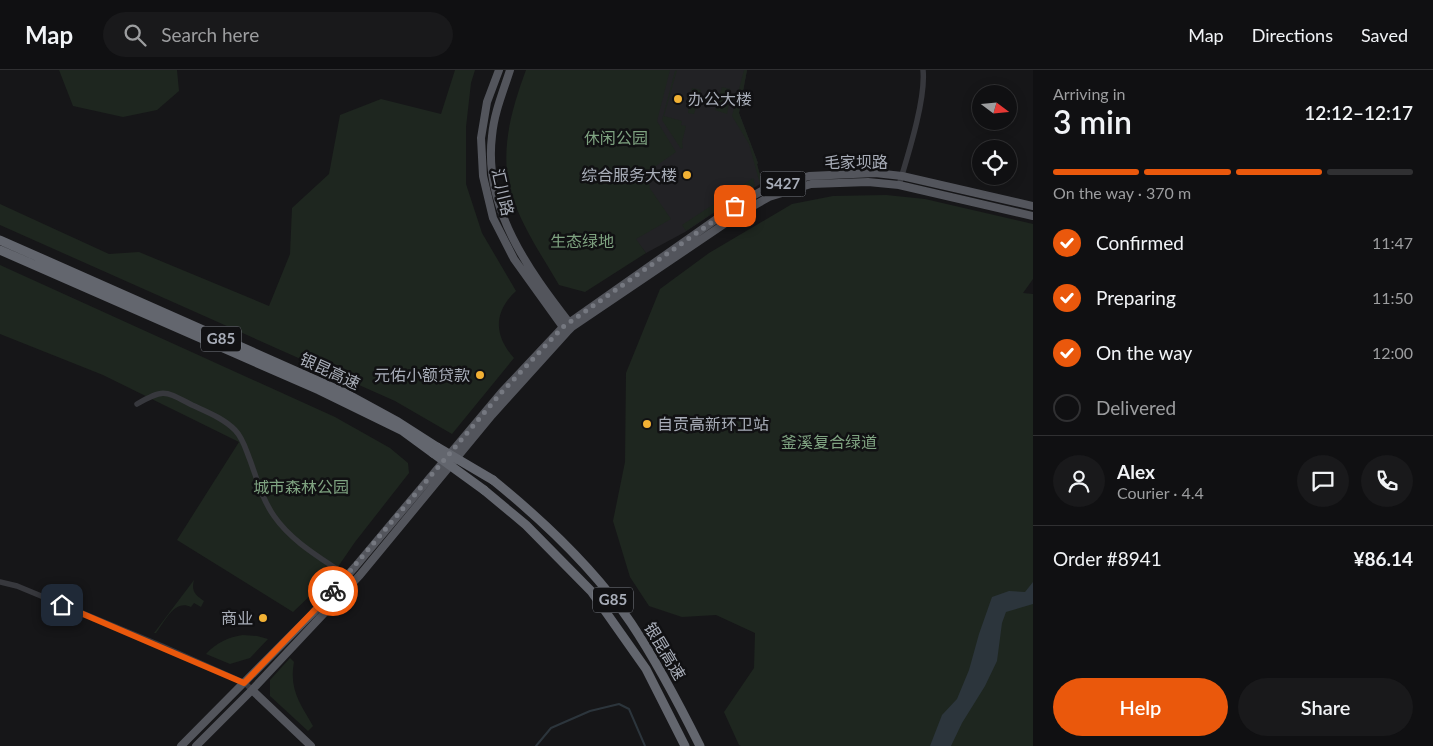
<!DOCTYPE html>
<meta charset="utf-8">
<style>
body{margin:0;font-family:Lato,"Noto Sans SC",sans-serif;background:#19191b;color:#f1f3f6;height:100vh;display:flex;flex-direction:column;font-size:19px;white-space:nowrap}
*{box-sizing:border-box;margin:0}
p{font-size:16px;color:#9c9d9f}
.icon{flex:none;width:28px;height:28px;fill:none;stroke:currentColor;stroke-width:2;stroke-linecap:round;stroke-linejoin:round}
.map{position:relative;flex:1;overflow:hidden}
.drawer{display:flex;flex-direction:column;background:#101012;width:400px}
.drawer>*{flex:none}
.needle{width:32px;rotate:106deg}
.controls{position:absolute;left:972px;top:15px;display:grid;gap:10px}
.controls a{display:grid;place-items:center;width:45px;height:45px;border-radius:50%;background:#101012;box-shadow:0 2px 12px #0003,0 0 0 1px #303032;font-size:25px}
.pin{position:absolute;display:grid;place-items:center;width:42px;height:42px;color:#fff;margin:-21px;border-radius:10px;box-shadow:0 2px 8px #0006}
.courier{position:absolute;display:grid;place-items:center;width:50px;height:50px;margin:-25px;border:4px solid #ea580c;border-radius:50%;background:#fff;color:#222;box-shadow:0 1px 6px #0007}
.headline em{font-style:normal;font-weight:600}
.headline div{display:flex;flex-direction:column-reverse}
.headline{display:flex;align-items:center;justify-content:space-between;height:85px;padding:0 20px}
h1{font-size:32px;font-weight:600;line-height:38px}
.bar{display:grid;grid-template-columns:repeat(4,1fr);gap:8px 5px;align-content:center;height:60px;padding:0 20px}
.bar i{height:6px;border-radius:4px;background:#303032}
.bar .current{background:#ea580c}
.bar p{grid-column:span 4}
.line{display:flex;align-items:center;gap:12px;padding:0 20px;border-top:1px solid #303032}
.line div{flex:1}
.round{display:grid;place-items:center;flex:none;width:52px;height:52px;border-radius:26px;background:#19191b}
ol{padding:0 20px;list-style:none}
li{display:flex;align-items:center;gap:15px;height:55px}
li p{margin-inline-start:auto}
li .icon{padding:5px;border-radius:50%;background:#ea580c;color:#fff;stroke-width:4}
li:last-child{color:#9c9d9f}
li i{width:28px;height:28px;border:2px solid #303032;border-radius:50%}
.action{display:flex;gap:10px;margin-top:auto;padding:10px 20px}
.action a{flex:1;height:58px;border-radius:30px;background:#ea580c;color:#fff;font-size:20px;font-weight:600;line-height:58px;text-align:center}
.action a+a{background:#19191b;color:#f1f3f6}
header{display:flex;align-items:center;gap:30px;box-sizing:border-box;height:70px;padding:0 25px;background:#101012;border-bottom:1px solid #303032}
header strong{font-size:24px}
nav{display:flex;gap:28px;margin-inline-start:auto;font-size:18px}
.search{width:350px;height:45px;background:#19191b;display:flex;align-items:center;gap:12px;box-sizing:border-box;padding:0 18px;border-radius:28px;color:#9c9d9f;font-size:19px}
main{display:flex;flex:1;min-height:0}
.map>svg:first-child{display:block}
.built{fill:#222225}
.green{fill:#1e261f}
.water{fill:#2c353c}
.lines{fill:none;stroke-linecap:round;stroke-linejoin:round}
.stream{stroke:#2c353c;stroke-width:2}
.minor{stroke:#37383d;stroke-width:5.5}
.major{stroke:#53555c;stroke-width:8}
.highway{stroke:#63666e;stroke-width:9}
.highway-bridge{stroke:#63666e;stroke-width:9}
.done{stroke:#757880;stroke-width:5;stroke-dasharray:0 9}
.route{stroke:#ea580c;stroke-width:6}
.poi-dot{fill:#f2b134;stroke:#111113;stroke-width:2}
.labels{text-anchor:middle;stroke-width:5;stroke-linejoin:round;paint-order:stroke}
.shield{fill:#111113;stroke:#7b7e86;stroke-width:1}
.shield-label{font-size:15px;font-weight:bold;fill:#a8adb8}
.poi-label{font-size:16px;fill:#a8adb8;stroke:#111113;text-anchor:end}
.park-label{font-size:16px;fill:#7fa381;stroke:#111113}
.street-label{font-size:16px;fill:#a8adb8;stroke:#111113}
</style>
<header>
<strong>Map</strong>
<div class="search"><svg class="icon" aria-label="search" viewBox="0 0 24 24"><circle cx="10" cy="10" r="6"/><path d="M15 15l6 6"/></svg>Search here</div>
<nav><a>Map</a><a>Directions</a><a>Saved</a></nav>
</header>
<main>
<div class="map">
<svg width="1033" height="676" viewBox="0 0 1033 676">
<rect width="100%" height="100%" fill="#161618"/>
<path class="built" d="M585,0H747L739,43L758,93L757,94L762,113L736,128L685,162L646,183L635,169Z"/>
<path class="green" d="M59,0H177L179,21L157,40L123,47L73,36Z
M455,0H475L471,13L466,57V114L482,163L516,221C493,242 494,266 514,288L452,364L395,331L0,155V134L109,184L139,182L269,236L290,184L292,138L329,104L340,45L381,29L441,44Z
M526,0H670L657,51L676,82L643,105L650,116L649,117L671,149L636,169L646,183L585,222L559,215C544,189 526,163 515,134C497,90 510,43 526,0Z
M677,0L664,46L682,51L681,55L686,56L682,72L683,78L681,79L662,50L675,1Z
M744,0H747L739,43L758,93L757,94L762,113L760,114L749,74L732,46Z
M722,17L730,19L731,22L727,44L715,40Z
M692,18L701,20L694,44L688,43L689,36H687Z
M753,108L755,116L736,128L732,122Z
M886,125L925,129L1033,154V209L1023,223L1033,224V676H741L739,675L724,642L754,598L755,563L716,545L682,547L649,536L630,507L613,451L625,392L626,303L660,219L709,183L792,134L833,126Z
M714,134L717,140L686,161L682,155Z
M0,195L335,347L390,378L408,393L409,403L355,472L333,504L293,542L177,470L239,372L103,305L0,264Z
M194,510C191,521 195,525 204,531L201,537L194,533L191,537C174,529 165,552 156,563H154Z
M243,565L257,566L268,569L250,588L230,594L206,584C216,573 228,567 243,565Z
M290,588L294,592C289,620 300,633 313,656L308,661L270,626V610Z"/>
<path class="water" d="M1033,512V534L1006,542L1002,553L997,591L985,616L962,653L951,676H930L942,645L957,629L969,600L979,564L992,527L1009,521L1025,522Z"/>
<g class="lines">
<path class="stream" d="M536,676L551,658L590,641L619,634L629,639L645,676"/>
<path class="minor" d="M899,115C908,85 926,29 923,0
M137,334C164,318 165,321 192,335C207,342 223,348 235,360C243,368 246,380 250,390C257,409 262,429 274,446C292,472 321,488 347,506
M0,512L17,516L162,576L245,613L252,620"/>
<path class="major" d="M499,0L487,32L481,68L483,106L493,148L514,189L565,260
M510,0C503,22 494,43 492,66C483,138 529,201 571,255
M252,620L311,676
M181,676L313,543L355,497L501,323L563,257L735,136L767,118L809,106L875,103L902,106L1033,136
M196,676L252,620L360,505L492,345L567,262L572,257L739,144L769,127L811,114L868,112L899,115L1033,146"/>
<path class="highway" d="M0,170L343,322L398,352L437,377
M0,180L319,320L403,361L433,383
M493,410C541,449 596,501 631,553C657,592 679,634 700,676
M484,420L526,455L591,521L646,599L685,676"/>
<path class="highway-bridge" d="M437,377L493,410
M433,383L484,420"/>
</g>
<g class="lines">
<path class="done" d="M333,521L501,323L563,257L735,136"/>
<path class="route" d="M62,535L244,613L333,521"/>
</g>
<g class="poi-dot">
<circle cx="678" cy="29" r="5"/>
<circle cx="687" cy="105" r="5"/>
<circle cx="480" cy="305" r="5"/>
<circle cx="647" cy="354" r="5"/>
<circle cx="263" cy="548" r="5"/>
</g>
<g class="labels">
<g class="shield">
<rect x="760.5" y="101.5" width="45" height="25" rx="4"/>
<rect x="201" y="256.5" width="40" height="25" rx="4"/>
<rect x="593" y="517.5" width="40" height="25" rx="4"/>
</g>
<g class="shield-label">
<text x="783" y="119">S427</text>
<text x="221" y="274">G85</text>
<text x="613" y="535">G85</text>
</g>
<g class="poi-label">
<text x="688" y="35" text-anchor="start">办公大楼</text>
<text x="677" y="111">综合服务大楼</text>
<text x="470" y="311">元佑小额贷款</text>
<text x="657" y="360" text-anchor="start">自贡高新环卫站</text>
<text x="253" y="554">商业</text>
</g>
<g class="park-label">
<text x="616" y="74">休闲公园</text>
<text x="582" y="177">生态绿地</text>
<text x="829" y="378">釜溪复合绿道</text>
<text x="301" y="423">城市森林公园</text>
</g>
<g class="street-label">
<text x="856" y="98">毛家坝路</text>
<text transform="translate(503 122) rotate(77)" y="6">汇川路</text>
<text transform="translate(330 301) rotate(25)" y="6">银昆高速</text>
<text transform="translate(665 581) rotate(59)" y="6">银昆高速</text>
</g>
</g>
</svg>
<div class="controls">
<a><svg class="needle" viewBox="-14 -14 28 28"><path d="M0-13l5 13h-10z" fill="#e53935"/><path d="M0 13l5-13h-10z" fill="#9c9d9f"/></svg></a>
<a><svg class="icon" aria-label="locate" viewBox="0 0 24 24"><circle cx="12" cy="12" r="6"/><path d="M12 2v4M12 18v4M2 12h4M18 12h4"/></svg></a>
</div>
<div class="pin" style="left:735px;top:136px;background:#ea580c"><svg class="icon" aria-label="bag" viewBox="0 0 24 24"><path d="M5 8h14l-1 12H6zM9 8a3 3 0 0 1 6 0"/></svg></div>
<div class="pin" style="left:62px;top:535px;background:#1f2937"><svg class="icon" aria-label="home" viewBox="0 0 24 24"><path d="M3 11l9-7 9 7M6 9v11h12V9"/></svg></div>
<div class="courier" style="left:333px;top:521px"><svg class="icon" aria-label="bike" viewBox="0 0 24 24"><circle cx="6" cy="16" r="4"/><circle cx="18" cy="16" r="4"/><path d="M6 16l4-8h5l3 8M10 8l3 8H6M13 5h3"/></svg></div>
</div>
<section class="drawer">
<div class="headline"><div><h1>3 min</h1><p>Arriving in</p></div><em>12:12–12:17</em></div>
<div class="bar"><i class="current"></i><i class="current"></i><i class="current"></i><i></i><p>On the way · 370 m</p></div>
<ol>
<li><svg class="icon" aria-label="check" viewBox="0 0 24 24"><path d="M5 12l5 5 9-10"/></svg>Confirmed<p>11:47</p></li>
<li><svg class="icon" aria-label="check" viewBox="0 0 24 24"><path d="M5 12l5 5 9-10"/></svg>Preparing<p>11:50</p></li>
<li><svg class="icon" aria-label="check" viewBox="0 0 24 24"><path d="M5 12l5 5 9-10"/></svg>On the way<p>12:00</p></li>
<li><i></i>Delivered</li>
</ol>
<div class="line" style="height:90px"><a class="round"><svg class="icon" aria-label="person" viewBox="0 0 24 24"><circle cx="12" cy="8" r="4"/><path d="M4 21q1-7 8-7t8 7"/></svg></a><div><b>Alex</b><p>Courier · 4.4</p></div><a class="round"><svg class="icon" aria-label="chat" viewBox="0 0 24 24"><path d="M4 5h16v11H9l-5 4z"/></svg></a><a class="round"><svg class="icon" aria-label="phone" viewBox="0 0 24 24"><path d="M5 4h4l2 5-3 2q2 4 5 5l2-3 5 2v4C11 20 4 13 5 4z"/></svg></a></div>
<div class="line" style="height:65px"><div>Order #8941</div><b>¥86.14</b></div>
<div class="action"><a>Help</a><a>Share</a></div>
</section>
</main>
